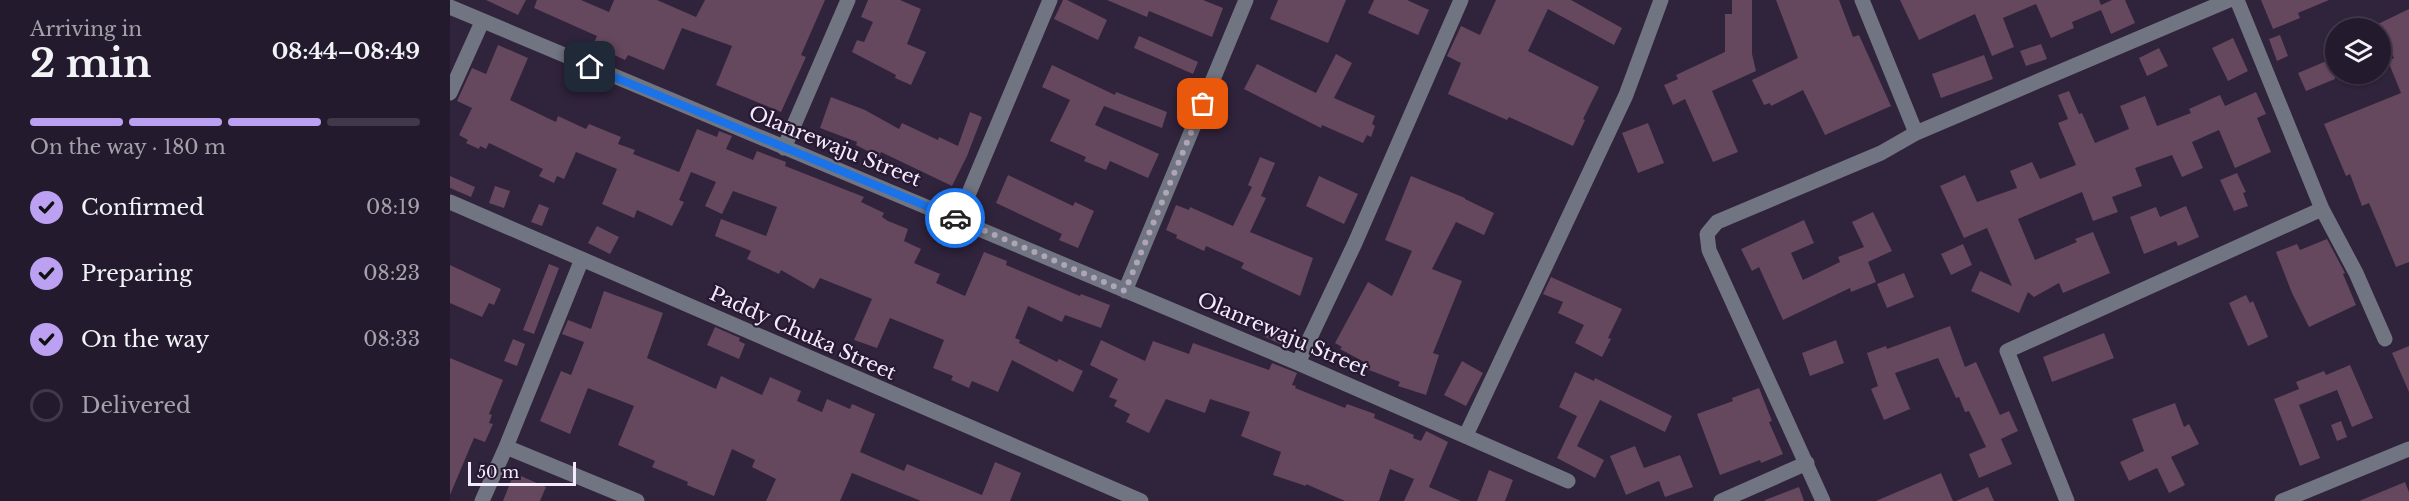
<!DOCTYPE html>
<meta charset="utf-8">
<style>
body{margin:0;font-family:"Libre Baskerville",serif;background:#302739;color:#f1f3f6;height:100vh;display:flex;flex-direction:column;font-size:22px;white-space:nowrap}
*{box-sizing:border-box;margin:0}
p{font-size:20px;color:#a3a1aa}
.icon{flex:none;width:33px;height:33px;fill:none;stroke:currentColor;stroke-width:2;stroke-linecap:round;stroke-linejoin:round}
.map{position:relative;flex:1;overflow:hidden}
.details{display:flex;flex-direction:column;background:#241a2d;width:450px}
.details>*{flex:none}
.tools{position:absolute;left:1875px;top:18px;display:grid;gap:12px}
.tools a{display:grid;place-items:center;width:66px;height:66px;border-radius:50%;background:#241a2d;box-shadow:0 2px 4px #0004,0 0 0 2px #413849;font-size:30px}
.scale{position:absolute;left:18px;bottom:15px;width:108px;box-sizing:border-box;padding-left:6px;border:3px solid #f3ebfc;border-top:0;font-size:16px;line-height:21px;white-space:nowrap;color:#f3ebfc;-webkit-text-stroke:4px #261931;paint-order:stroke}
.pin{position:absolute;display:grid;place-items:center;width:51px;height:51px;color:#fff;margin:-26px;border-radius:12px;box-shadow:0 3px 9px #0006}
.courier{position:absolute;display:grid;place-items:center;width:60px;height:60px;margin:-30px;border:4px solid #1a73e8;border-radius:50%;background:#fff;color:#222;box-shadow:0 2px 8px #0007}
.overview em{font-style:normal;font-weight:700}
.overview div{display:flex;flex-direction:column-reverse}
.overview{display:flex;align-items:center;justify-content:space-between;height:102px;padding:0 30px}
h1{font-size:39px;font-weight:700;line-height:45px}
.bar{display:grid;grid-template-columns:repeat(4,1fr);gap:9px 6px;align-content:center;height:72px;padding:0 30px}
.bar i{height:8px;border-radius:4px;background:#413849}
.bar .on{background:#bca0f2}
.bar p{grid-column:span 4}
ol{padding:0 30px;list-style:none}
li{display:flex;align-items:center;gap:18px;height:66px}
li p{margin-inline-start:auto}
li .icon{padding:6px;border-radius:50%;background:#bca0f2;color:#111;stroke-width:4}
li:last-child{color:#a3a1aa}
li i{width:33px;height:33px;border:3px solid #413849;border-radius:50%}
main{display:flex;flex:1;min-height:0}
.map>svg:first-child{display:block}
.building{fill:#65475e}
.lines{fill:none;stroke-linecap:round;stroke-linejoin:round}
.minor{stroke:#717481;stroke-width:15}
.done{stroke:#afa5b9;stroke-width:6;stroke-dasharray:0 10.8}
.route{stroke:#1a73e8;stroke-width:8}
.labels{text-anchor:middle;stroke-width:4.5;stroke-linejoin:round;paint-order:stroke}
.street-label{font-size:20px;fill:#f3ebfc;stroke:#261931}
</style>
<main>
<section class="details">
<div class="overview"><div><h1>2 min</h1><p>Arriving in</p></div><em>08:44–08:49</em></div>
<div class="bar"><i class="on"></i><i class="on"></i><i class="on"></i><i></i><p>On the way · 180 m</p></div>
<ol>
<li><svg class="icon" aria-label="check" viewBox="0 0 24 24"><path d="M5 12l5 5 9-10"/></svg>Confirmed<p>08:19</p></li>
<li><svg class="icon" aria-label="check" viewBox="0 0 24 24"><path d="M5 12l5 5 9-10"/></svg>Preparing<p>08:23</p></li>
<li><svg class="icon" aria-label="check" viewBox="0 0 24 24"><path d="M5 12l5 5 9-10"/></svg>On the way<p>08:33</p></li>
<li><i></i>Delivered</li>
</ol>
</section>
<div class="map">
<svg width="1959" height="501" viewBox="0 0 1959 501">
<rect width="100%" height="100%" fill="#30233c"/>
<path class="building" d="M36,0H76L68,15Z
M87,0H131L159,12L164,0H207L246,17L255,0H375L351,55L356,57L331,112L266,85L282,46L232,28L214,70L178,55L175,60L143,45L147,36L84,8Z
M418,0H450L471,9L457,44L476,52L461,85L445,78L446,75L402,52L407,40L414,42L423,22L411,17Z
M613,0H617L657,20L648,40L604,19Z
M657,0H753L773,8L762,37L699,11L697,17Z
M828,0H896L878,43L820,19Z
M924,0H957L979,10L968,35L918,13Z
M1046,0H1121L1172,28L1164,45L1098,9L1078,51L1149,87L1133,119L1135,120L1123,146L1059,117L1057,120L998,94L1011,63L997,56L1011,26L1030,35Z
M1282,0H1302V54L1306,71L1262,91L1288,152L1263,162L1235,99L1223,105L1214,85L1228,79L1226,75L1275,52V14H1282Z
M1326,0H1389L1403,37L1409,35L1441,106L1375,135L1353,90L1321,106L1320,103L1314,105L1302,80L1348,58Z
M1450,0H1649L1651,5L1662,0H1675L1685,23L1661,34L1651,10L1622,22L1624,28L1601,38L1586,4L1553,18L1564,47L1542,56L1525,14L1469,40Z
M1811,0H1879L1848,13L1850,18L1823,29Z
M1959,9V262L1946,267L1919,203L1912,206L1900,174L1896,176L1874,124L1951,93L1938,61L1944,58L1928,24Z
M1830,35L1838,56L1827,61L1819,39Z
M689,36L748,62L743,74L684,48Z
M1783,38L1798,71L1778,81L1762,48Z
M1591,44L1597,59L1576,66L1570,51Z
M48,45L78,58L60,100L106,122L108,116L136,129L139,124L171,137L168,144L185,150L183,154L229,172L247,129L267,137L269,131L282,136L276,149L303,160L307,151L336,162L335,166L414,197L411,202L434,213L432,217L438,221L458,229L454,241L471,249L464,263L490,274L486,283L515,296L534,252L557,261L556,265L630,296L631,294L660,305L651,328L615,315L612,322L578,306L565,338L570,340L569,343L607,362L609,359L633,371L623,392L562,360L548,392L522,381L519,388L501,380L503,376L483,368L494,340L440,318L427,348L404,340L422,299L370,278L364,289L331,270L329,274L297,259L301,251L265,236L271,219L316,236L327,207L283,191L272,214L255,206L266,182L241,172L229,200L234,202L222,226L187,210L184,218L152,204L167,169L126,152L114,179L107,176L104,183L89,176L93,169L39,143L36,149L30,146L29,149L16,143L18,140L9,135L22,108L7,101L22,68L36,74Z
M1709,48L1718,66L1697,76L1689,58Z
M886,54L902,63L884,98L925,116L922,124L925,126L921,137L917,135L913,143L872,125L871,128L794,89L807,64L866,93Z
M1534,55L1543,79L1491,98L1482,74Z
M1886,57L1885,79L1856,91L1848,73Z
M602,65L665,95L666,92L717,112L712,128L654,106L645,125L709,154L698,178L660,161L656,170L634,161L636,157L600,141L620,100L592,87Z
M124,70L152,81L148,90L121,78Z
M1619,91L1629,114L1632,113L1645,143L1679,129L1670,106L1695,96L1707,126L1741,113L1739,109L1770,95L1775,106L1806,92L1816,114L1807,118L1821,152L1785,168L1769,130L1742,142L1753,168L1732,177L1722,155L1685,168L1692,186L1662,197L1668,212L1643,221L1632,192L1568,219L1585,260L1627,242L1625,239L1643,232L1660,273L1613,293L1609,283L1584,297L1578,292L1569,313L1521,291L1530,271L1562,286L1537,228L1514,238L1490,186L1515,175L1527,202L1567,188L1560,171L1582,162L1590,179L1626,165L1608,123L1618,119L1608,95Z
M381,97L415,110L449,129L452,123L488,140L489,137L508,146L520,112L532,117L517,156L502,186L431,152L429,157L406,145L407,142L370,128Z
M1198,123L1214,163L1188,173L1172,133Z
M810,157L825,163L811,196L816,198L800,232L863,258L850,296L791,268L794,263L756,246L754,251L726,238L727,235L716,230L726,205L739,210L740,207L783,226L802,187L798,185Z
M1787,173L1796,192L1793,193L1798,206L1784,211L1770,180Z
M558,175L623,206L625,202L644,211L628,248L609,240L612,234L546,203Z
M0,176L25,187L21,197L0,188Z
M869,176L908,194L894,224L856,206Z
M961,176L1015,198V199L1044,213L1034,235L1006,222L982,269L1012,281L983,353L989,355L976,395L948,386L950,382L914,368L916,363L890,349L892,347L885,343L918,282L942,296L962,251L935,240Z
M45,186L60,191L54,208L39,203Z
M89,204L99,208L92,226L81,222Z
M1736,206L1749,237L1728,246L1726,241L1694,254L1680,217L1706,207L1710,217Z
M1423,212L1442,251L1418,262L1426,282L1401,292L1400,288L1333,320L1309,267L1302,271L1291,249L1354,220L1364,243L1341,253L1353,280L1390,262L1388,257L1414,247L1402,222Z
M147,226L169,237L160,254L138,243Z
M1877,239L1895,273L1893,274L1906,305L1859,327L1842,293L1826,252L1847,244L1850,250Z
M1513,244L1522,265L1501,275L1491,254Z
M99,264L109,268L84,334L73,330Z
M0,265L51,289L44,305L39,303L32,317L0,303Z
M1454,273L1464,297L1437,308L1427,284Z
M1101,277L1172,309L1158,338L1161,339L1152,357L1125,343L1134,325L1108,313L1113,302L1093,294Z
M154,291L213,313L197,358L266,389L271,376L312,395L320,377L351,391L347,401L372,412L377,399L400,409L402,404L425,414L410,452L454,471L457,464L532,495L545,462L571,473L560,501H471L402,473L390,501H316L326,479L302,467L305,460L282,449L264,496L237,485L238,482L202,467L205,461L168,445L184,406L138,388L120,434L90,421L111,371L121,375L134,342L112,334L118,320L141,329Z
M1796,295L1800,303L1803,301L1818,337L1798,346L1779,303Z
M818,325L840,334L835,346L813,336Z
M1500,326L1515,367L1526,362L1550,415L1559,411L1568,431L1551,439L1562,464L1529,478L1519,454L1536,447L1519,411L1515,412L1509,397L1506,398L1488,358L1445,373L1460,409L1434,420L1421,389L1428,386L1417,353L1436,346L1437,349Z
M265,327L290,338L289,341L295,344L289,359L257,345Z
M1654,333L1664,358L1602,382L1593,357Z
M63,339L75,344L67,366L54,361Z
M651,340L695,361L703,341L739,354L743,343L819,370L822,363L847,373L842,385L846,386L845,388L895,408L897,404L925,414L924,418L964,435L963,438L971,441L976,431L998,442L979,487L1011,501H954L964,479L940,469L929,501H895L856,484V486L823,475L831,452L791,436L800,412L760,399L755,413L716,399L699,433L676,422L680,414L664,406L667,400L659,397L668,379L640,365Z
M1386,340L1394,363L1360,376L1352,353Z
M1959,346V392L1942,353Z
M0,358L53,380L39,414L42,415L39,423L43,424L35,442L24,438L0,495Z
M1012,361L1033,373L1016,406L994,395Z
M1900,365L1923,418L1902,427L1887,390L1849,405L1870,458L1850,466L1824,399L1849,389L1846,382L1874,371L1876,375Z
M1125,372L1144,381L1145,378L1222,416L1215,432L1150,400L1127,446L1154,460L1145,478L1107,458L1127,416L1109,407Z
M1309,388L1322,421L1319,422L1333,454L1311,463L1310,460L1270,475L1247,414L1283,401L1282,398Z
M1725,403L1734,427L1739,424L1749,444L1721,457L1735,485L1719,493L1707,468L1679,481L1670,462L1694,451L1682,419Z
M1891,421L1897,437L1887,441L1881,425Z
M1185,446L1194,468L1230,455L1243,487L1215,497L1209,481L1176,495L1160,456Z
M1039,470L1063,480L1055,501H1027Z
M64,473L96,487L90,501H53Z
M1491,473L1503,501H1426Z
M1955,482L1959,492V501H1909Z
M1349,487L1354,501H1315V500Z
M1538,487L1544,501H1506Z"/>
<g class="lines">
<path class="minor" d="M1412,0L1466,133
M1787,0L1872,209L1906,273L1935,339
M0,7L848,363L1118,481
M0,93L32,22
M334,148L398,0
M0,202L691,501
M508,219L600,0
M675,291L796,0
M848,363L905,243L1011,0
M1016,435L1176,95L1211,0
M56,447L187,501
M32,501L56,447L132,259
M1271,501L1357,463
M1373,501L1259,250L1257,234L1267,222L1431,153L1466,133L1779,0
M1617,501L1557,351L1872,209
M1832,501L1959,449"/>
</g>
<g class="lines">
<path class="done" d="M505,218L675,291L753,104"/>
<path class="route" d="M140,67L505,218"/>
</g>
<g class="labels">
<g class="street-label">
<text transform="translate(385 146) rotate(22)" y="7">Olanrewaju Street</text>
<text transform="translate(353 333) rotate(24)" y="7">Paddy Chuka Street</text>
<text transform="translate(833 334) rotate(23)" y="7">Olanrewaju Street</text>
</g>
</g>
</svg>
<div class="tools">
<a><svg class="icon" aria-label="layers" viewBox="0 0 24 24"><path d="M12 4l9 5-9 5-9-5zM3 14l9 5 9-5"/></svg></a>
</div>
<div class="scale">50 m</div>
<div class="pin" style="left:753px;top:104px;background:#ea580c"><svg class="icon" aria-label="bag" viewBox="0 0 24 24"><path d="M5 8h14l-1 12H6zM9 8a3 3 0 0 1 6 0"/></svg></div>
<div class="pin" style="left:140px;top:67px;background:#1f2937"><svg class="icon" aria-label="home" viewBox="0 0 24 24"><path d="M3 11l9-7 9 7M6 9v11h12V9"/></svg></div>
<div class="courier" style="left:505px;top:218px"><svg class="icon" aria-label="car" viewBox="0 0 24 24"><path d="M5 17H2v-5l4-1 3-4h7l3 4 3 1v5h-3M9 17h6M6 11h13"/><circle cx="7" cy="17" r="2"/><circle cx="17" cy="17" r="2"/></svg></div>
</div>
</main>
